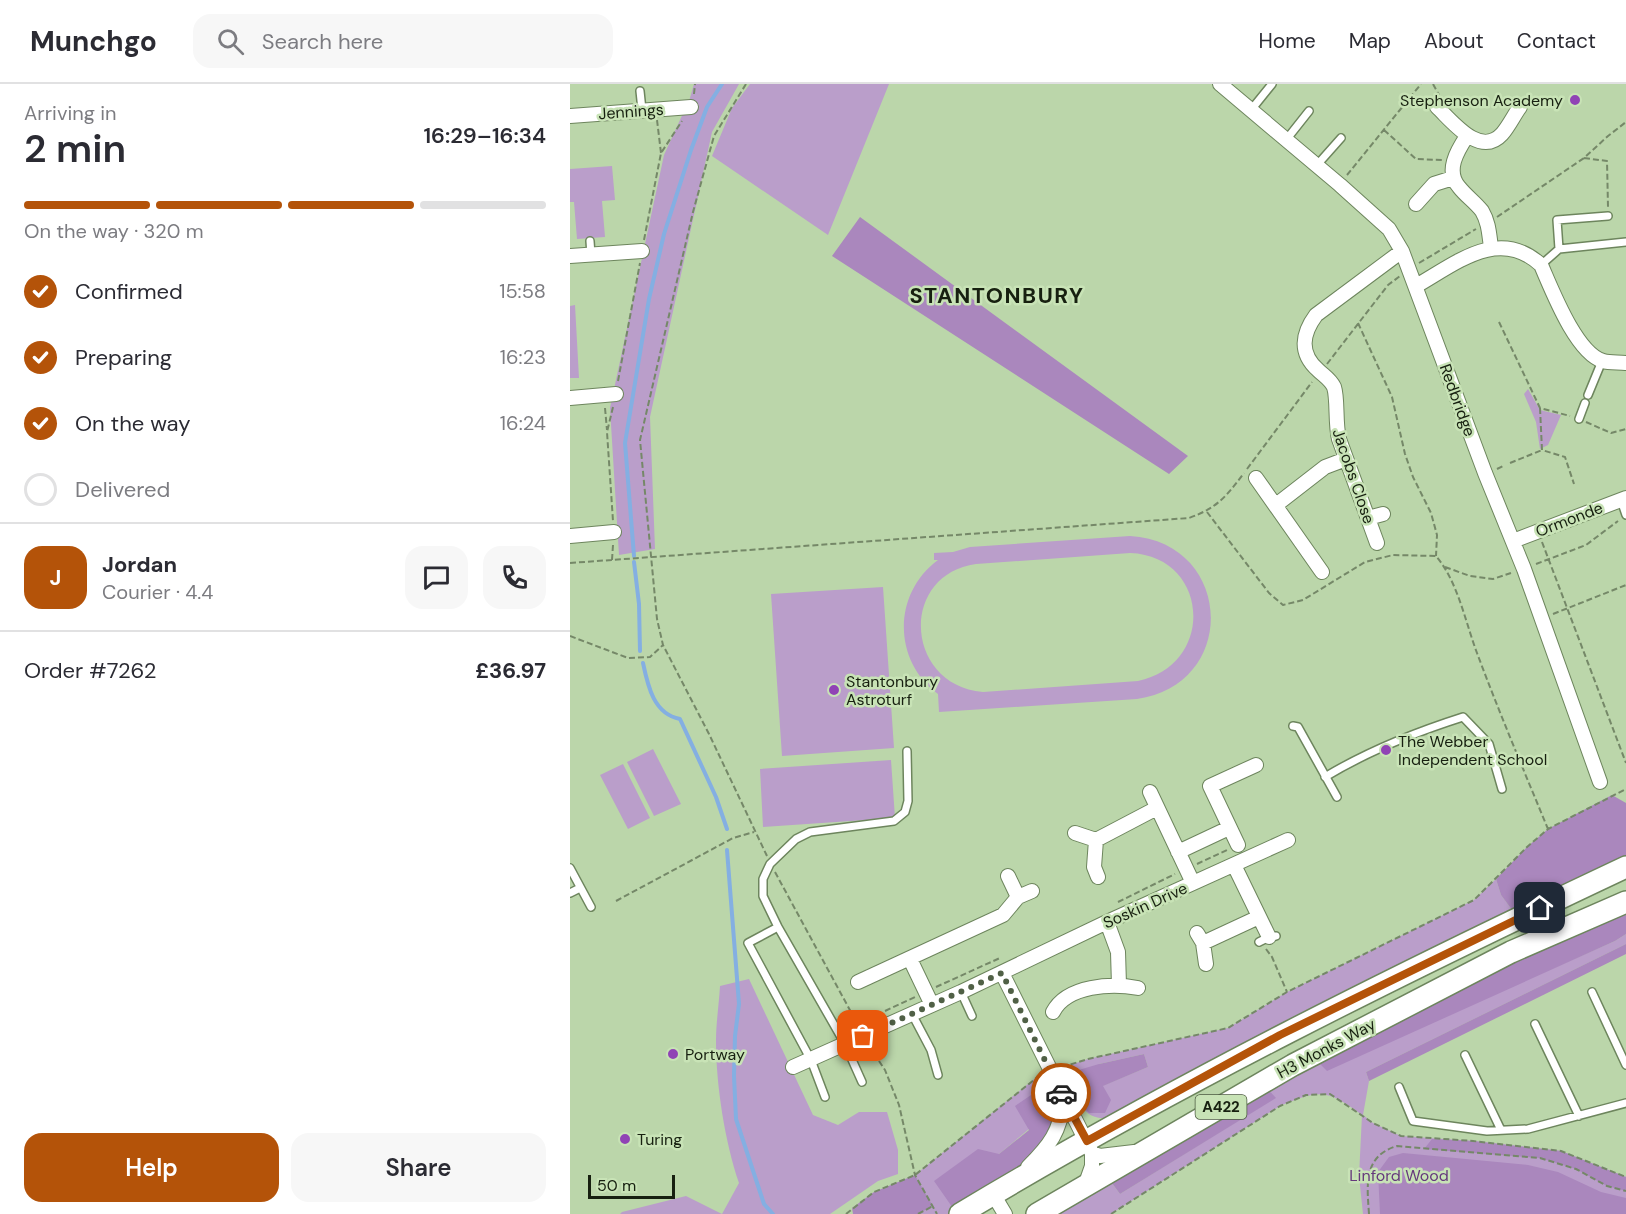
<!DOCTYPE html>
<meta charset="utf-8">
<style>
body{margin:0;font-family:"DM Sans",sans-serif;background:#f7f7f7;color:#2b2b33;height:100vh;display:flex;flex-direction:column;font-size:22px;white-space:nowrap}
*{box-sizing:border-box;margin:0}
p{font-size:20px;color:#7c7c81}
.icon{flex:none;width:33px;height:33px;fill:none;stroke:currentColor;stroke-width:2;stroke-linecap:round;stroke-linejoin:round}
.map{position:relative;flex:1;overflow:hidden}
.drawer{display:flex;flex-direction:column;background:#fff;width:570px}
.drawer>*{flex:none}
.scale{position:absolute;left:18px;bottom:15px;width:87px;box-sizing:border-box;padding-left:6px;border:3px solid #172010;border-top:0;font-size:16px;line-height:21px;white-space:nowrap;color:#172010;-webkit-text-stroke:4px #c8e3b6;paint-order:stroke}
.pin{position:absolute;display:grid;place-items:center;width:51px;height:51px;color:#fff;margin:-26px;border-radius:12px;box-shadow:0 3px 9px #0006}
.courier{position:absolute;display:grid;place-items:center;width:60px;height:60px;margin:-30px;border:4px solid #b45309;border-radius:50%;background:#fff;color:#222;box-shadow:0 2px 8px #0007}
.headline em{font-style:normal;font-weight:600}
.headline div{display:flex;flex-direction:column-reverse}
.headline{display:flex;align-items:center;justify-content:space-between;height:102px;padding:0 24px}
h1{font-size:39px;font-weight:600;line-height:45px}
.bar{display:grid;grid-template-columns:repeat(4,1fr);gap:9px 6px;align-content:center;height:72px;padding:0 24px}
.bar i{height:8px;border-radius:4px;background:#e1e1e2}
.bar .active{background:#b45309}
.bar p{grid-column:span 4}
.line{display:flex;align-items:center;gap:15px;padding:0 24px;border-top:2px solid #e1e1e2}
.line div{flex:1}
.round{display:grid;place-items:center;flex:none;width:63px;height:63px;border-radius:18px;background:#f7f7f7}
ol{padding:0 24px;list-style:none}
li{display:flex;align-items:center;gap:18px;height:66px}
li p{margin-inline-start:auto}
li .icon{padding:6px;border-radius:50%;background:#b45309;color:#fff;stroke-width:4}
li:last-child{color:#7c7c81}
li i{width:33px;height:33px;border:3px solid #e1e1e2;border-radius:50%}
.primary-button{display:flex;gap:12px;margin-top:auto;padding:12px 24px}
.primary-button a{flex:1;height:69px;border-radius:18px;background:#b45309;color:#fff;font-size:24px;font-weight:600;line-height:69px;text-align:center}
.primary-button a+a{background:#f7f7f7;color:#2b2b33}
header{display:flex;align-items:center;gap:36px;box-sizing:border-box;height:84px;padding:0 30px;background:#fff;border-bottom:2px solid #e1e1e2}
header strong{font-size:28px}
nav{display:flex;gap:33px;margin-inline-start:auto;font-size:21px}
.search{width:420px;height:54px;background:#f7f7f7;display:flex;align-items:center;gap:15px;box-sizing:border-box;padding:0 21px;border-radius:18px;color:#7c7c81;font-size:22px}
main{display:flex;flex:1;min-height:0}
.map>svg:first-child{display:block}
.green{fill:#ba9eca;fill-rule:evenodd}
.forest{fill:#aa87bd}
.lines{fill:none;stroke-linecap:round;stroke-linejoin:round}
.stream{stroke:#84afe2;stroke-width:4}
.service-casing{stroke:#6d855d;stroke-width:10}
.minor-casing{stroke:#6d855d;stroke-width:16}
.primary-casing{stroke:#6d855d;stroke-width:24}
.path{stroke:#758868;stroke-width:2;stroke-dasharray:6 3;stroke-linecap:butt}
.service{stroke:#fff;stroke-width:7}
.minor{stroke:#fff;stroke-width:14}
.primary{stroke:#fff;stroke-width:21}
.done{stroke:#506046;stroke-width:6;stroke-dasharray:0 10.8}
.route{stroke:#b45309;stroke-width:8}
.poi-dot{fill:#9043b5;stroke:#c8e3b6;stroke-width:2}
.labels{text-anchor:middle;stroke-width:5;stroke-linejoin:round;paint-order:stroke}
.shield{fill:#c8e3b6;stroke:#4c5a42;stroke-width:1.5}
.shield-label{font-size:15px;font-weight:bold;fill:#172010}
.poi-label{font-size:16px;fill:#172010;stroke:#c8e3b6;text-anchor:start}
.street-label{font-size:16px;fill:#172010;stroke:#c8e3b6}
.park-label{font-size:16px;fill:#65387c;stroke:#c8e3b6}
.district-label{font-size:22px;font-weight:bold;letter-spacing:1.5px;fill:#172010;stroke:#c8e3b6}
</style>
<header>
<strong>Munchgo</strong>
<div class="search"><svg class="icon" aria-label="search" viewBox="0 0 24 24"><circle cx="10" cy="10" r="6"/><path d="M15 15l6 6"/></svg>Search here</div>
<nav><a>Home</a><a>Map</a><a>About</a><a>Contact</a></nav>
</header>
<main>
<section class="drawer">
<div class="headline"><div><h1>2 min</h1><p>Arriving in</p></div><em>16:29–16:34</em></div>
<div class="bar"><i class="active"></i><i class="active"></i><i class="active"></i><i></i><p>On the way · 320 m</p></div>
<ol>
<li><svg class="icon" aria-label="check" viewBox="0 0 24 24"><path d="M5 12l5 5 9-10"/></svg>Confirmed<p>15:58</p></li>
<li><svg class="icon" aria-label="check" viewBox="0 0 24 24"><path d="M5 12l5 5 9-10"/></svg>Preparing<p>16:23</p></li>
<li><svg class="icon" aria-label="check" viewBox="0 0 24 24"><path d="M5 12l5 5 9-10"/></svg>On the way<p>16:24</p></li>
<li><i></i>Delivered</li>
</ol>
<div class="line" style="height:108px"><b class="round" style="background:#b45309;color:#fff">J</b><div><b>Jordan</b><p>Courier · 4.4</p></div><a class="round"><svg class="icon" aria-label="chat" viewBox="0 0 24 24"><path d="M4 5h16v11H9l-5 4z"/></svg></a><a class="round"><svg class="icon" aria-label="phone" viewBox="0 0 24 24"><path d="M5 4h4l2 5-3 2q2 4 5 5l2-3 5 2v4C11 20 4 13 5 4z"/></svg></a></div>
<div class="line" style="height:78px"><div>Order #7262</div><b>£36.97</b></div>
<div class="primary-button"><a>Help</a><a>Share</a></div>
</section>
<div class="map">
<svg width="1056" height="1130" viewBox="0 0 1056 1130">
<rect width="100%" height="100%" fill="#bbd6aa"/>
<path class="green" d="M124,0H169L142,48L80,333L85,465L49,471L40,324L94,71L120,14Z
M180,0H319L258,151L142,72L162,24Z
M42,82L45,116L32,117L35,153L7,155L4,118H0V85Z
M5,221L9,294H0V222Z
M958,305L970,326L991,331L978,361L970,365L966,338L954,310Z
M560,452C663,458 670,600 567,615L369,628L368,610C323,577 322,510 368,476H364V469L383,468L400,463ZM560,469C640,472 646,581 568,597L413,608C335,602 328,491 406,480Z
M313,503L324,664L212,672L201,510Z
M83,665L111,720L84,732L57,678Z
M321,676L325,734L193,743L190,685Z
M53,680L80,734L58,745L30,691Z
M926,795L931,811L948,834L545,1034C516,1036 519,1028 500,1012C495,1008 488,1005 483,1002L464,1009L459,1045L429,1070L387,1130H348L363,1122L345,1091L468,992L518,975L658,944L717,908L904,816ZM574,970L578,983L532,1002L529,980Z
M1056,850V860L796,988L799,997L793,1031L803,1039L831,1052L903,1057L991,1067L1056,1093V1130H793L789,1092L792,1031C757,1005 750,1005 710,1022L541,1130H487L536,1091L550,1110L705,1014L692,999L922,911L1045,857Z
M179,895L243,1031L268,1041L289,1028H317L328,1066V1090L308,1097L260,1130H50L52,1128L116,1112L152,1130L169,1099C155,1058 146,1001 146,957C146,939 149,920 150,902Z"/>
<path class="forest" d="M290,133L618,372L599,390L262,172Z
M1042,711L1056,719V783L948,834L931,811L926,795L957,763L978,745Z
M1056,826V850L1045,857L757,987L741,971Z
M1056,860V870L799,997L796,988Z
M574,970L578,983L533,1002L541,1016L535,1029H519L500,1009L502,988L529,980Z
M692,999L706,1014L550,1110L536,1091Z
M483,1002L491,1037L470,1071L387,1130L364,1097L408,1065L429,1070L459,1046L445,1022L464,1009Z
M862,1055L903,1057L991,1067L1056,1093V1107L1037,1102L1006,1085L970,1074L854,1065Z
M833,1069L958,1081L988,1088L1031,1108L1056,1114V1130H810L808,1088L819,1073Z
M345,1091L363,1122L348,1130H283L282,1124L304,1108Z"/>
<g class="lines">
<path class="stream" d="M64,472L55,359L79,215L94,150L121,66L137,23L152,0
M64,478L69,520L70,567
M73,579C78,603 84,630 110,635L146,713L157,745
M157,766L169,920L165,952L164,992L166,1035L194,1120L203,1130"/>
<defs>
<path id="service" d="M70,7L72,26
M681,26L702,0
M716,56L739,27
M747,81L771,54
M20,157L21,171
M989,165L987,136L1038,132
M971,181L989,165L1056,158
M1018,311L1032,277
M1009,335L1015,319
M1051,416L1056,431
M723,642L728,643L767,713
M755,693C798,667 846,648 893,633L919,660L932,705
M0,784L21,823
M0,809L10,804
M208,843L178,859L241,976L255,1013
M689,858L699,853L706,852
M391,908L402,932
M1022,908L1056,981
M342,930L361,966L368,991
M965,940L1009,1032
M895,971L931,1046
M292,998L275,960L208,843L193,812V795L200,780L226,755L240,748L324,737L335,728L338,717L337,667
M829,1003L843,1037L917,1047L958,1045L1056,1019"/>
<path id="minor" d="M650,0L770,101L819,145L832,167L915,389L954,485L1030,698
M867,23C882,37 910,74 932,50C939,42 944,31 950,23
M0,32L121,23
M897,52C887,67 875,87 889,103C896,112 905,118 912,127C919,139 919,150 921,163
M846,120L864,100L883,94
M0,172L72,167
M846,202C885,180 929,142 971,181C982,206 1006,269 1033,277C1040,279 1049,278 1056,279
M0,314L46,310
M686,394L752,488
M706,421L755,383L776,375
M798,434L813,430
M0,452L44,448
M943,457L1056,414
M807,459L769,355C765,339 768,315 764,303C760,295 754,292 748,286C729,269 732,250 746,231L832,167
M580,708L623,799
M505,749L526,756L524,783L528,793
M526,756L587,724
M668,761L640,702L686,681
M608,768L659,744
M664,781L699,853
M438,792L448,813
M537,838L548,868L549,901
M627,849L633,859L636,880
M633,859L689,833
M340,875L362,921
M432,889L522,1069V1082L515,1102
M288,898L433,831L448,813L462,807
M483,928C497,901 542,899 568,904
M223,983L391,908L537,838L718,756
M522,1069L530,1072L564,1068
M458,1083C480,1061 490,1048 494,1016
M423,1110L435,1130"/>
<path id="primary" d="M390,1130C605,1001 829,890 1056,783
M467,1130L723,981L941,868L1056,818"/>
</defs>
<use href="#service" class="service-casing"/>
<use href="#minor" class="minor-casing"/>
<use href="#primary" class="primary-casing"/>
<path class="path" d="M176,0L144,52L123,128L70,356L87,535L93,561L139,650L197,772
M863,0L869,11
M124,10L125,0
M87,36L91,69
M814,46L846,75L872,76
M1014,74L1037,77L1038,123
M777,91L851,0
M927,133L1014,74L1038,52L1056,38
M74,156L91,69L112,37
M849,179L906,145
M929,238L970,324L1000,332
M788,239L822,313L835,370L843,393L861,429L867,451L866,472
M757,280L818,201L830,192
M48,297L70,179
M43,323L37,348L43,437
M35,324L37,346
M970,324L972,366L995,373L1004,400
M1016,338L1041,349L1056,345
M940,379L972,366
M677,385L742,298
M927,385L933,382
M637,428L699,509L713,521L733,516L795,478L823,471L866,472C888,498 895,537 907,569C929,628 954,687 978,745
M972,458L1056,679
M42,476L43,461
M0,479L619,434C647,424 656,413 674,389
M966,480L1016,461L1048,437
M875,483L900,492L923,495L941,489
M983,530L1056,501
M0,552L58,574L80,573L93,561
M627,780L657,766
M205,788L288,941
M46,817L163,754L184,748
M548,818L605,790
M696,865L702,873L717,908
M366,903L430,874
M315,927L345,913
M299,962L315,986L329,1021L345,1091L367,1130
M492,983L518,975L658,944L717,908L904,816L957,763L978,745L1056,705
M276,1130L304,1108L345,1091L470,991
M348,1130L363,1122
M541,1130L710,1022L736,1011L760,1010L803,1039L831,1052L903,1057L991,1067L1056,1093
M799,1130C797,1101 793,1072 827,1062L970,1074L1006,1085L1037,1102L1056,1107"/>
<use href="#service" class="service"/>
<use href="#minor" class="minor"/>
<use href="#primary" class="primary"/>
</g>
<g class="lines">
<path class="done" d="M293,952L432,889L491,1009"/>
<path class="route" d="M491,1009L517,1057L710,951L970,824"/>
</g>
<g class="poi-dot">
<circle cx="1005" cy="16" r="6"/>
<circle cx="264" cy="606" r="6"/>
<circle cx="816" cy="666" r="6"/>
<circle cx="103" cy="970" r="6"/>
<circle cx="55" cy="1055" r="6"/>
</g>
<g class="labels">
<rect class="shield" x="625.5" y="1011" width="51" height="24" rx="4.5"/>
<g class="shield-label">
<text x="651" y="1028">A422</text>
</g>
<g class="poi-label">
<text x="993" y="22" text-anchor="end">Stephenson Academy</text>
<text x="276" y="603">Stantonbury<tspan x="276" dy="18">Astroturf</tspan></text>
<text x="828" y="663">The Webber<tspan x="828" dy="18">Independent School</tspan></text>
<text x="115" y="976">Portway</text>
<text x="67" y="1061">Turing</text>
</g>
<g class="street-label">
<text transform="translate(61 27) rotate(-4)" y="6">Jennings</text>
<text transform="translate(888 316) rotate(70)" y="6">Redbridge</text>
<text transform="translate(784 392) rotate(71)" y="6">Jacobs Close</text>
<text transform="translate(999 435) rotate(-21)" y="6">Ormonde</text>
<text transform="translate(575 821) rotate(-24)" y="6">Soskin Drive</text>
<text transform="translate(756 964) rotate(-28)" y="6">H3 Monks Way</text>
</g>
<g class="park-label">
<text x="829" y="1097">Linford Wood</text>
</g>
<g class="district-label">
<text x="427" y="219">STANTONBURY</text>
</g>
</g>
</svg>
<div class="scale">50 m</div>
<div class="pin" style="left:293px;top:952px;background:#ea580c"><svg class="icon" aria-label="bag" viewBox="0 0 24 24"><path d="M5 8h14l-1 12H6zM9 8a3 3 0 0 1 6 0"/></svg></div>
<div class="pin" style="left:970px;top:824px;background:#1f2937"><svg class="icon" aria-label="home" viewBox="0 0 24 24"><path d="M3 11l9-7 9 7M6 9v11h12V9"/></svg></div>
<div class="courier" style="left:491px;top:1009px"><svg class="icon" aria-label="car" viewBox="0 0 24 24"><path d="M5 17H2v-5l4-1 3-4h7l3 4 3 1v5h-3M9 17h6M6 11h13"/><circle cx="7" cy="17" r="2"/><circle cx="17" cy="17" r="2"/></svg></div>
</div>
</main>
